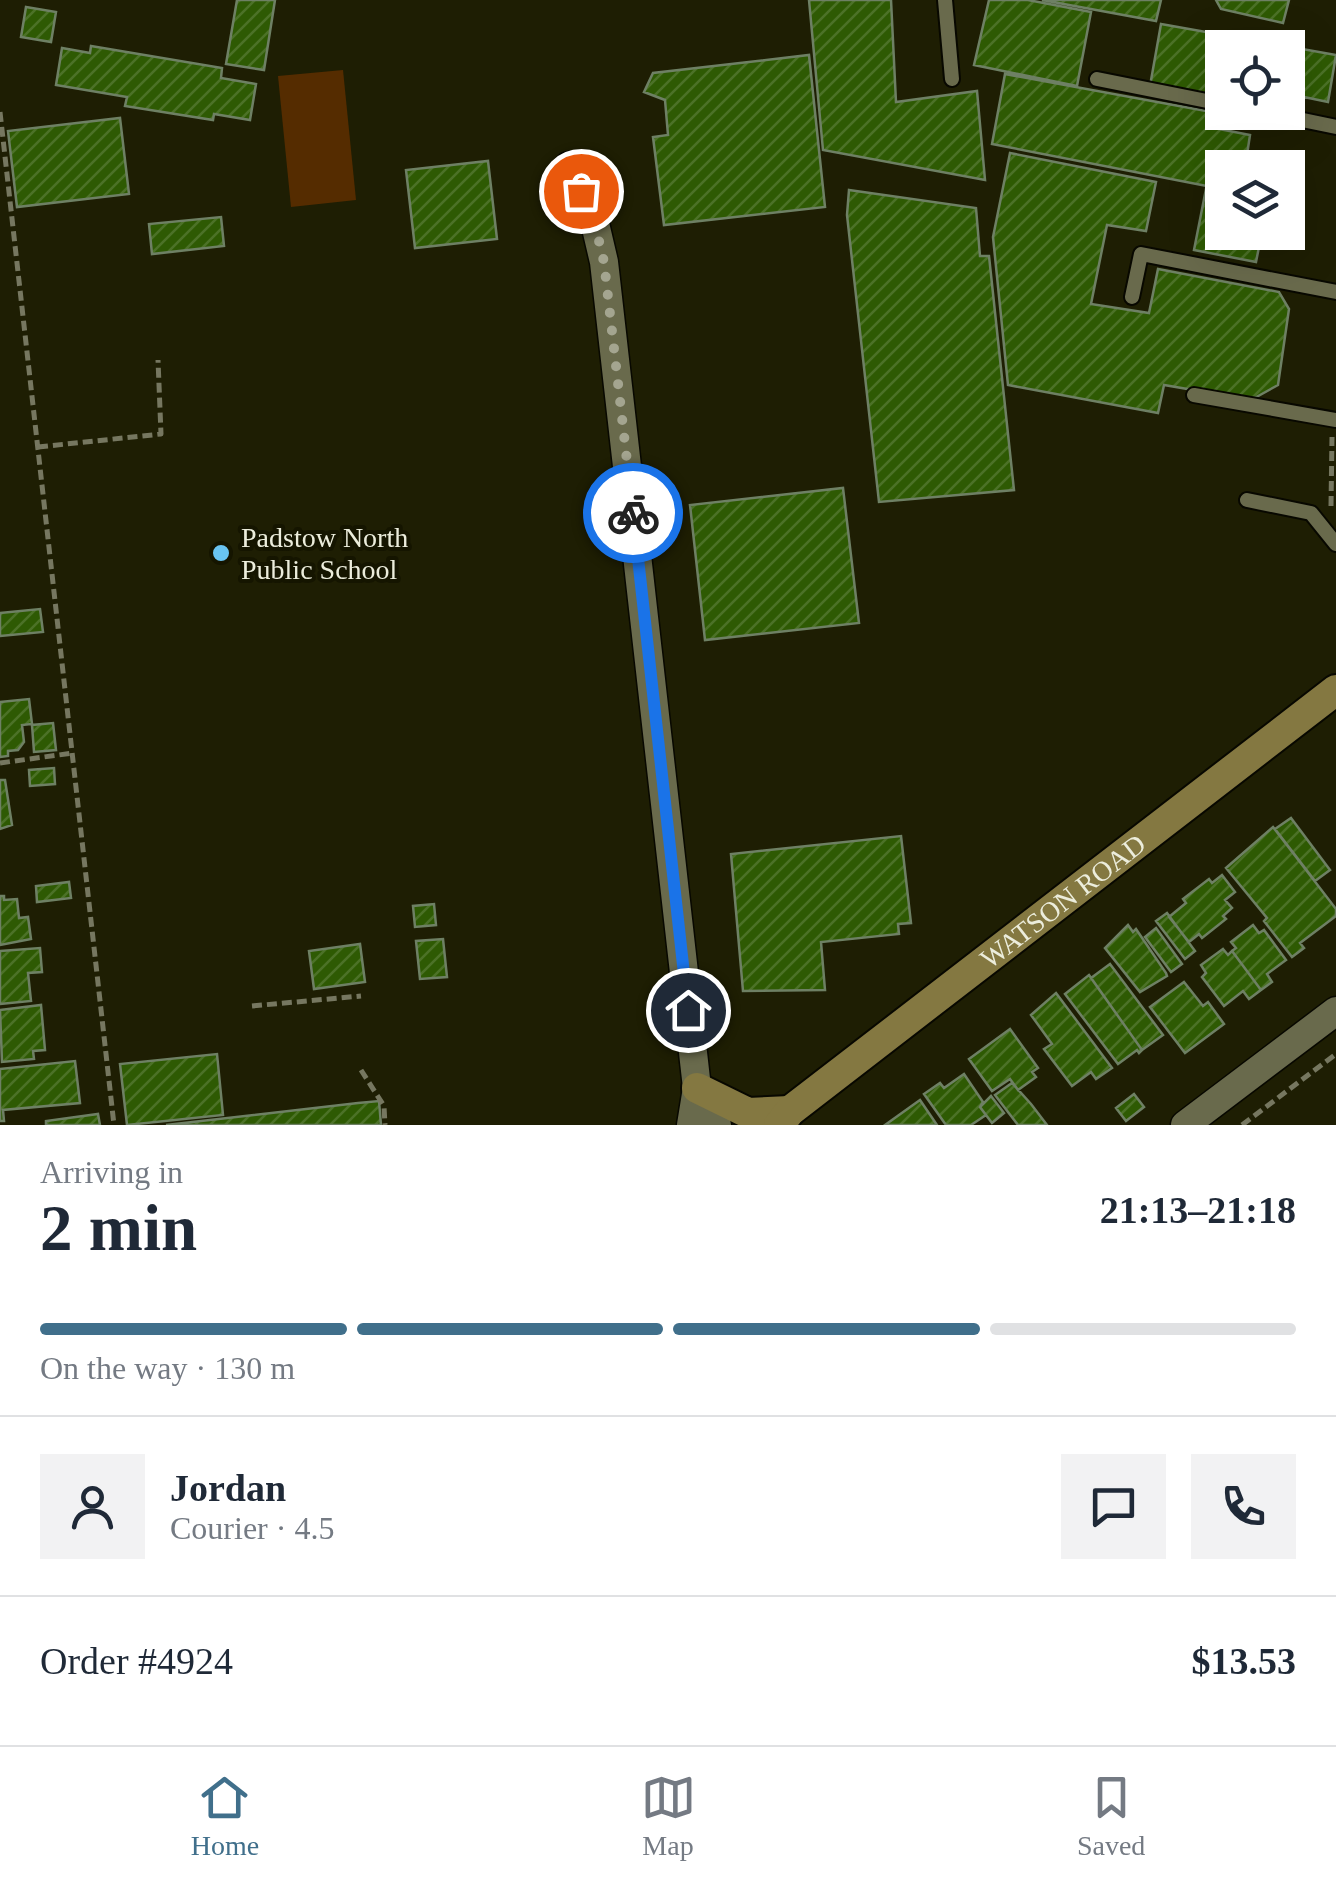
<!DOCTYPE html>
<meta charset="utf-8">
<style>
body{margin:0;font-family:"Times New Roman",serif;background:#f2f2f3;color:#1f2937;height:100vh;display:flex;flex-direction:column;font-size:38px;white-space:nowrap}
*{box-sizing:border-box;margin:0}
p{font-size:32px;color:#747a83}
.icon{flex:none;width:55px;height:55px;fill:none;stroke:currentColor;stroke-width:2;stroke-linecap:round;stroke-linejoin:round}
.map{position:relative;height:1125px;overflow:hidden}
.panel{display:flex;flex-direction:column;background:#fff;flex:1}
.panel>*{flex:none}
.tools{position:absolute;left:1205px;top:30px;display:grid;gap:20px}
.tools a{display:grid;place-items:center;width:100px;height:100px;border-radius:0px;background:#fff;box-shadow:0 10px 40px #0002;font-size:50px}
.pin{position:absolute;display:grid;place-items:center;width:85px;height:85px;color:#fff;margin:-42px;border:5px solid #fff;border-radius:50%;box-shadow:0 2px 10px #0007}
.courier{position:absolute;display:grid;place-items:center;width:100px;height:100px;margin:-50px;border:8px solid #1a73e8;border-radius:50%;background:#fff;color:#222;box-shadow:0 2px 12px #0007}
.summary em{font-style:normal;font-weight:700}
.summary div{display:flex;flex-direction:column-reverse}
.summary{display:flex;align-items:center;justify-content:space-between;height:170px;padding:0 40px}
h1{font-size:65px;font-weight:700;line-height:75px}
.bar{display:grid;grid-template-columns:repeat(4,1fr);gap:15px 10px;align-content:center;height:120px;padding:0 40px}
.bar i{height:12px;border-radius:8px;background:#e0e1e3}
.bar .on{background:#406f8b}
.bar p{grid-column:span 4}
.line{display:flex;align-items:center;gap:25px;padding:0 40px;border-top:2px solid #e0e1e3}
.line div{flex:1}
.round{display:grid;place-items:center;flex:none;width:105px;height:105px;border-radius:0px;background:#f2f2f3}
.dock{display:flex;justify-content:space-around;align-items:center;height:140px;border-top:2px solid #e0e1e3;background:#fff;font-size:28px;color:#747a83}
.dock a{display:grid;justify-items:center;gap:5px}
.dock .on{color:#406f8b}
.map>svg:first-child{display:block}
.pitch{fill:#552c00}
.building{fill:url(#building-hatch);stroke:#6e8064;stroke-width:2.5}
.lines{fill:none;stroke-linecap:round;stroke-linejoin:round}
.service-casing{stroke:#080800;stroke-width:18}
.minor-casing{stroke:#080800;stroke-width:31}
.secondary-casing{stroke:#080800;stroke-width:34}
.path{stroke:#767760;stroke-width:5;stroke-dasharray:10 5;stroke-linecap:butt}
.service{stroke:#696a4c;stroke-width:14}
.minor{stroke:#696a4c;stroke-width:28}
.secondary{stroke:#847841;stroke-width:30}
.done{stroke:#a4a590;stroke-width:10;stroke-dasharray:0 18}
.route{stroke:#1a73e8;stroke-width:12}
.poi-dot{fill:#69c4f1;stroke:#151500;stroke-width:4}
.labels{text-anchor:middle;stroke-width:8;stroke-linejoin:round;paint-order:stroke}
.poi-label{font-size:28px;fill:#eceddc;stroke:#151500;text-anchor:start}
.street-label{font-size:28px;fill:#eceddc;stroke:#151500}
</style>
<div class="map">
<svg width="1336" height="1125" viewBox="0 0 1336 1125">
<defs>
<pattern id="building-hatch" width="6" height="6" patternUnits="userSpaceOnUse" patternTransform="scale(2.5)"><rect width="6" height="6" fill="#2e5a03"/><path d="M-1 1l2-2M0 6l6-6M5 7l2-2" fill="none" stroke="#4c7227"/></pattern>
</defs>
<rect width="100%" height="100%" fill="#1e1e03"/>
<path class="pitch" d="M343,70L356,200L291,207L278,76Z"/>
<path class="building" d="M237,0H275L264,70L226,64Z
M809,0H891L896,102L977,91L985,180L823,150Z
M989,0H1028L1091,12L1077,86L974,65Z
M1042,0H1161L1156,21Z
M1216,0H1289L1283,23L1221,9Z
M26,7L56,12L51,42L21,37Z
M1161,24L1336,55L1328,102L1304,97L1301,114L1288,112V48H1222V100L1150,86Z
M91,46L222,68L221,78L256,84L250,120L214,114L213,120L125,106L127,97L56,85L62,48L90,53Z
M809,55L825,207L664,225L653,137L668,135L665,100L644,92L653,73Z
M1005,74L1217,113L1214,128L1250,135L1245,168H1222V189L992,144Z
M120,118L129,194L17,207L8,131Z
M1010,153L1156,182L1146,231L1107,225L1091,304L1149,313L1158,269L1279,292L1289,309L1278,385L1251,400L1164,385L1158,413L1008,385L993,237Z
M488,161L497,239L415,248L406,170Z
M1206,189L1222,192V232H1262L1256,262L1194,250Z
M849,190L976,208L980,256H989L1014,490L879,502L847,215Z
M221,217L224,246L152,254L149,224Z
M843,488L859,623L705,640L690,505Z
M40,609L43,632L0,636V613Z
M29,699L32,724L22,725L24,742L18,750L8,751V756L0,757V702Z
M53,723L56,750L34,752L32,725Z
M54,768L55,784L30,786L29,770Z
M0,780H5L12,825L0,829Z
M1291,818L1330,870L1315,881L1275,829Z
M1273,827L1336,909V916L1300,943L1304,948L1292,957L1264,921L1267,918L1226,868Z
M901,836L911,923L898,924L899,934L821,942L825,990L743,991L731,854Z
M1222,875L1235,892L1225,900L1232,908L1223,916L1226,919L1202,938L1199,934L1189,942L1169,917L1186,903L1183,899L1209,879L1212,883Z
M69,882L71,898L37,902L36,886Z
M0,896H4V900L17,899L19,918L28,917L31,939L0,945Z
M434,904L436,925L415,927L413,906Z
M1167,913L1195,951L1185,959L1156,921Z
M1128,925L1133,932L1136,929L1166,973L1167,976L1140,992L1105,948Z
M1253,925L1259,933L1264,930L1286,960L1267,974L1272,982L1261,990L1232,951L1236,948L1231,942Z
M1156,928L1182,964L1171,972L1145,937Z
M443,939L447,977L420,979L416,941Z
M360,944L365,982L314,989L309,951Z
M40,948L42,972L28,973L31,1001L0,1004V951Z
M1223,949L1228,955L1232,951L1261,990L1249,999L1243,991L1224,1006L1202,977L1206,973L1201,965Z
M1110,964L1163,1035L1142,1050L1091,978Z
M1089,975L1142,1050L1139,1053L1137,1050L1118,1064L1065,994Z
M1184,982L1203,1006L1208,1002L1224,1024L1185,1053L1150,1007Z
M1056,993L1112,1068L1096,1079L1091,1072L1072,1086L1044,1049L1052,1044L1031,1015Z
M41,1005L45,1050L33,1051L34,1059L2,1062L0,1010Z
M1010,1029L1038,1068L1032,1072L1036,1077L1018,1090L1010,1079L992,1091L969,1059Z
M217,1054L223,1115L127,1125L120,1064Z
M75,1061L80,1103L3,1110L4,1121H0V1069Z
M964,1074L983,1102L980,1107L986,1115L971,1125H946L924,1094L940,1083L944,1088Z
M1012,1083L1031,1104L1047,1125H1018L995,1095Z
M1134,1094L1144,1107L1126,1121L1116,1108Z
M991,1096L1004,1113L992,1123L980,1107Z
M920,1100L937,1125H885Z
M379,1101L381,1125H166L358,1103Z
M98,1114L100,1125H46V1121Z"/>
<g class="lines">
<defs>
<path id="service" d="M945,0L952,79
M1097,79L1222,104
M1264,112L1336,127
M1132,297L1141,254L1336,292
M1194,395L1336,420
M1247,500L1311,513L1336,544"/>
<path id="minor" d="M569,166L593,215L604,262L697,1088L691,1125
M697,1088L717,1125
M1185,1125L1336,1011"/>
<g id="secondary">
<path d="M697,1088L748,1113L790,1111"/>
<path id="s1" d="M779,1125L790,1111L1336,690"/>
</g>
</defs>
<use href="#service" class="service-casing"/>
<use href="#minor" class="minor-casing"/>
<use href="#secondary" class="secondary-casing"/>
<path class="path" d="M0,112L114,1125
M38,447L161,434L158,360
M1331,506L1332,437
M0,763L73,753
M252,1006L361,996
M361,1070L384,1106L385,1125
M1242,1125L1336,1054"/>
<use href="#service" class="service"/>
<use href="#minor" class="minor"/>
<use href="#secondary" class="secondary"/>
</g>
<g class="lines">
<path class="done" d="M581,191L593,216L604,262L633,513"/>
<path class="route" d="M633,513L688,1010"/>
</g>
<circle class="poi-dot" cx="221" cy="553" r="10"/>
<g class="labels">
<g class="poi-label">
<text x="241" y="547">Padstow North<tspan x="241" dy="32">Public School</tspan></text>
</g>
<g class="street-label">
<text dy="10" stroke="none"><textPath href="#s1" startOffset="362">WATSON ROAD</textPath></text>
</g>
</g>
</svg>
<div class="tools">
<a><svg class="icon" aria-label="locate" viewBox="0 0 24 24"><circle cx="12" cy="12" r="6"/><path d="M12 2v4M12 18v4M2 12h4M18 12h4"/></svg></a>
<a><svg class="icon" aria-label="layers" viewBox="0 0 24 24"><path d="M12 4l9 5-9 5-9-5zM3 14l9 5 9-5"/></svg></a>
</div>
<div class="pin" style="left:581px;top:191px;background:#ea580c"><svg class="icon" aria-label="bag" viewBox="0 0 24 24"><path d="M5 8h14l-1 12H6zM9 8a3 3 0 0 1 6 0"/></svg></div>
<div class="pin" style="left:688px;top:1010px;background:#1f2937"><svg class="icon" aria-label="home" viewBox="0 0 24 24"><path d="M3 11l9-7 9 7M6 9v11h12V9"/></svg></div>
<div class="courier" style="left:633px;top:513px"><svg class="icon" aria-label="bike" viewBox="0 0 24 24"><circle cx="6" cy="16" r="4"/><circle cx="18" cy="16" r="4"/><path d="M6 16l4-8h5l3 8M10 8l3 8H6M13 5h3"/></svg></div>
</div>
<section class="panel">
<div class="summary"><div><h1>2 min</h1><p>Arriving in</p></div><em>21:13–21:18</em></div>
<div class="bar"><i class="on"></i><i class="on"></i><i class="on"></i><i></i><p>On the way · 130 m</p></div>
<div class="line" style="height:180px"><a class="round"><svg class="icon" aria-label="person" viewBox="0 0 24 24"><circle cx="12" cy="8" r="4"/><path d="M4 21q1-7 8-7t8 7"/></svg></a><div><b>Jordan</b><p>Courier · 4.5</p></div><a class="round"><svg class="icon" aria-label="chat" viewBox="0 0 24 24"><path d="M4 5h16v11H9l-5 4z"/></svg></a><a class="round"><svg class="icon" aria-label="phone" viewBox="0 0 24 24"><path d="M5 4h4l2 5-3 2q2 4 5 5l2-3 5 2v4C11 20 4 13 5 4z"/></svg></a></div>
<div class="line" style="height:130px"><div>Order #4924</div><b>$13.53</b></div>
</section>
<nav class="dock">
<a class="on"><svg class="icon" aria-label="home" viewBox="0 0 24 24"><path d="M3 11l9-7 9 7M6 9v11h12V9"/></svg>Home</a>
<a><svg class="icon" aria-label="map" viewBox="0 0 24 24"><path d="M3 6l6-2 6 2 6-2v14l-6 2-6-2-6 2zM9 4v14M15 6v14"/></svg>Map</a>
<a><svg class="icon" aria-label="saved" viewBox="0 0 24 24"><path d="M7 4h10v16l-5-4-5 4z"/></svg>Saved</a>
</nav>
